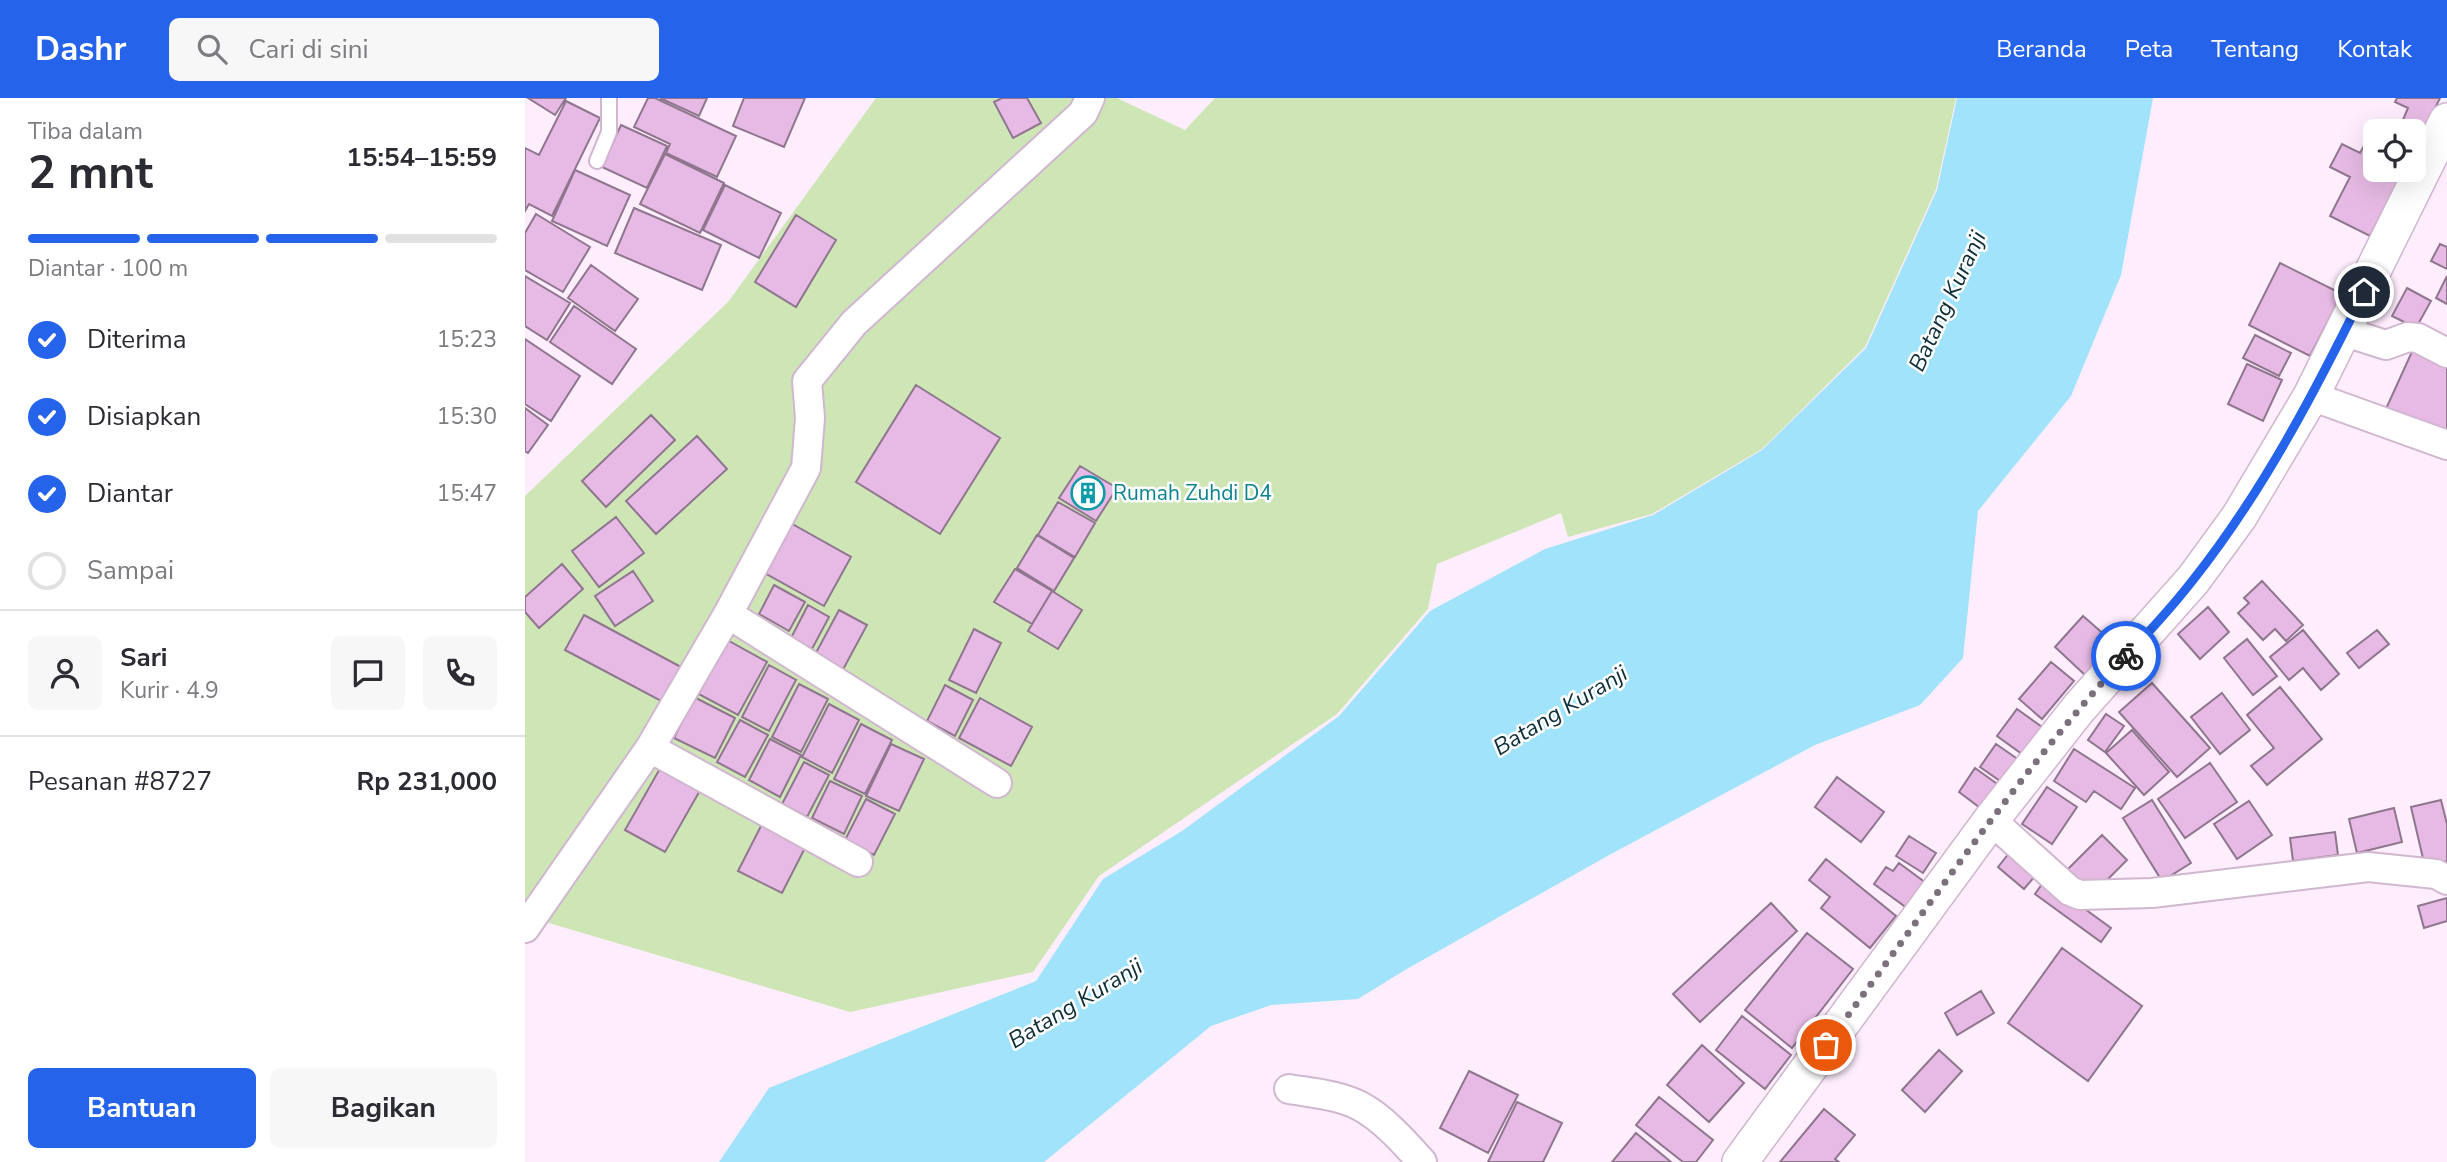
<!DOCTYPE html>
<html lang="id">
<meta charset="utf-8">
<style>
body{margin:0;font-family:"Nunito Sans",sans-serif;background:#f7f7f7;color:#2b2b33;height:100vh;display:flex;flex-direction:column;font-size:26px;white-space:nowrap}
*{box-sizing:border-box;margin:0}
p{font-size:23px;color:#7c7c81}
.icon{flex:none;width:38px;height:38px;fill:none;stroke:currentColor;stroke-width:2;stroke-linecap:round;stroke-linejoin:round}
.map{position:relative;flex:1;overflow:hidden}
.side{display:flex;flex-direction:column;background:#fff;width:525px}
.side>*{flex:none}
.fabs{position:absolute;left:1838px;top:21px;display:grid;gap:14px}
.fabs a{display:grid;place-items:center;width:63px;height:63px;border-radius:10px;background:#fff;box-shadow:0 7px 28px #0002;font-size:35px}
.pin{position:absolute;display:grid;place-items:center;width:60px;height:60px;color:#fff;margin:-30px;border:4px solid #fff;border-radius:50%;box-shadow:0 2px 7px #0007}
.courier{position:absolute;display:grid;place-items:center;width:70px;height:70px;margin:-35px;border:5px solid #2563eb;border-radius:50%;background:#fff;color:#222;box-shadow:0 2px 9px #0007}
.head em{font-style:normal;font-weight:700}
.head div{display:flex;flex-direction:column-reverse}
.head{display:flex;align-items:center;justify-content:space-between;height:119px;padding:0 28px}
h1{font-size:46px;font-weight:700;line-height:52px}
.bar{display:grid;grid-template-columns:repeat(4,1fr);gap:10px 7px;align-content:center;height:84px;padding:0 28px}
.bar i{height:9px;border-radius:5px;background:#e1e1e2}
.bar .active{background:#2563eb}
.bar p{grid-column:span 4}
.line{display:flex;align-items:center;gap:18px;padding:0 28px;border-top:2px solid #e1e1e2}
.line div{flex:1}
.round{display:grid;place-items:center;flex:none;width:74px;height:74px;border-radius:10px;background:#f7f7f7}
ol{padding:0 28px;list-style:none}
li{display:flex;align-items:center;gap:21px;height:77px}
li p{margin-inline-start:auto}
li .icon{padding:7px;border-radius:50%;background:#2563eb;color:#fff;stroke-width:4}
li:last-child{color:#7c7c81}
li i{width:38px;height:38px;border:4px solid #e1e1e2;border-radius:50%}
.primary-button{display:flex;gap:14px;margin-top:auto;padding:14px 28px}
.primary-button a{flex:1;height:80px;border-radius:10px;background:#2563eb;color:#fff;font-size:28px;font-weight:700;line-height:80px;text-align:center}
.primary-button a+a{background:#f7f7f7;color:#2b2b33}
header{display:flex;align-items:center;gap:42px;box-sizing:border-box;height:98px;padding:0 35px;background:#2563eb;color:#fff}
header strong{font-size:33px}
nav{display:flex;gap:38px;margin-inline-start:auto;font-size:24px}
.search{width:490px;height:63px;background:#f7f7f7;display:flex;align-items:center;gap:18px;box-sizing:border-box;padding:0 24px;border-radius:10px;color:#7c7c81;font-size:26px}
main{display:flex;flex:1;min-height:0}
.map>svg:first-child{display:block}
.green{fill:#cee5b6}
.water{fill:#a0e3fb}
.building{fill:#e6bae4;stroke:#8f768e;stroke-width:2}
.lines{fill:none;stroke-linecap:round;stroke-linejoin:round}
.service-casing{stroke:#d1b6d0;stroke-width:18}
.minor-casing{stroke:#d1b6d0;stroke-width:32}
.tertiary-casing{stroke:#d1b6d0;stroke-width:38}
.service{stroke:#fff;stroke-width:14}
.minor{stroke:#fff;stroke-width:28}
.tertiary{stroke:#fff;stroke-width:35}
.done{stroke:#7c707c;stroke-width:7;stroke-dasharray:0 12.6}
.route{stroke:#2563eb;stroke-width:9}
.labels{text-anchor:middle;stroke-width:5;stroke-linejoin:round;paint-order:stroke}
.culture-label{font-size:21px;fill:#0d838f;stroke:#fff;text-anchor:start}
.water-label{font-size:23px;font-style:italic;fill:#0d2e39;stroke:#fff}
</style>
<header>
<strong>Dashr</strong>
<div class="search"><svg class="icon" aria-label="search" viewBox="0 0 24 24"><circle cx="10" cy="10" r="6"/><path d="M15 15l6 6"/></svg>Cari di sini</div>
<nav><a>Beranda</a><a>Peta</a><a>Tentang</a><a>Kontak</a></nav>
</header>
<main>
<section class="side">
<div class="head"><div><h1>2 mnt</h1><p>Tiba dalam</p></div><em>15:54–15:59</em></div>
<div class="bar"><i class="active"></i><i class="active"></i><i class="active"></i><i></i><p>Diantar · 100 m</p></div>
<ol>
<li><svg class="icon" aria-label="check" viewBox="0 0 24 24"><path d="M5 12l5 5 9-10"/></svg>Diterima<p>15:23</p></li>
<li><svg class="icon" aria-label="check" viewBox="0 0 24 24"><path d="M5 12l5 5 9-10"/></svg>Disiapkan<p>15:30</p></li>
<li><svg class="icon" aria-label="check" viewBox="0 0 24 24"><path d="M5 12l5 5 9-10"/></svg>Diantar<p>15:47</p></li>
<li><i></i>Sampai</li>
</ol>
<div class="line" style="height:126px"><a class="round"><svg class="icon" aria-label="person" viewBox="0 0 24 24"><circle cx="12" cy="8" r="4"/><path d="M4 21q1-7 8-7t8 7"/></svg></a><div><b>Sari</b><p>Kurir · 4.9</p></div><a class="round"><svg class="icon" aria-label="chat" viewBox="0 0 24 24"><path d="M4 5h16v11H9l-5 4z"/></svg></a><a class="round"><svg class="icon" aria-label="phone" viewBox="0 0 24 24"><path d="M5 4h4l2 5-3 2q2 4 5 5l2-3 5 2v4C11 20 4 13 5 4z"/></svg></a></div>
<div class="line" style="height:91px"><div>Pesanan #8727</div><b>Rp 231,000</b></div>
<div class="primary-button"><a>Bantuan</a><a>Bagikan</a></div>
</section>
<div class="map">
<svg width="1922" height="1064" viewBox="0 0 1922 1064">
<rect width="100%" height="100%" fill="#feedfd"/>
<path class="green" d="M351,0H592L660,32L690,0H1431L1411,91L1340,249L1237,351L1127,416L1043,439L1036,415L912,466L903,511L812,616L574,778L508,874L325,914L0,818V398L203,204Z"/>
<path class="water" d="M1432,0H1628L1596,177L1546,298L1453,413L1438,560L1395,607L1290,647L1086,756L880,872L833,901L746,907L686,928L519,1064H194L244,990L511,883L578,781L657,733L814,618L905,513L1020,451L1128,417L1237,352L1341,250L1412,92Z"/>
<path class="building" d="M3,0H41L30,17Z
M123,0H130L211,38L192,79L141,55L145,46L109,29Z
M135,0H182L174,18Z
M219,0H280L259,49L208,28Z
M477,0H502L516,25L488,40L469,4Z
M1872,0H1915L1898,35L1877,24L1883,10L1870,4Z
M41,3L75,20L27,118L4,106L0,113V50L14,57Z
M96,27L142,48L122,90L77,69Z
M1841,44L1850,48V72H1879L1845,138L1805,118L1825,79L1805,69L1817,46L1835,55Z
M140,56L199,85L175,135L115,106Z
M50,72L105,97L82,148L27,123Z
M200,87L256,115L234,160L178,132Z
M109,110L196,147L177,192L90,155Z
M11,116L65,149L38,194L0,172V135Z
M271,117L311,142L271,209L230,184Z
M1915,146L1922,149V171L1906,163Z
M1755,165L1817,196L1785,258L1724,227Z
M66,167L113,201L90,233L43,200Z
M0,178L45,205L22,242L0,228Z
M1922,178V206L1911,200Z
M1882,190L1906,203L1891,230L1867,218Z
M49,208L111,251L87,286L25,244Z
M1730,237L1766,255L1754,278L1718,260Z
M0,241L55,278L26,323L0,306Z
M1890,247L1922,261V341L1860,313Z
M1722,266L1757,282L1738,323L1703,306Z
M391,287L475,340L415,436L331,384Z
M0,310L23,327L3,355L0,353Z
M126,317L150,342L81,409L57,383Z
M172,338L202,371L131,436L101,403Z
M555,368L592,390L571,423L534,400Z
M533,404L570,425L550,459L513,437Z
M91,419L119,455L74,489L47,453Z
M262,423L326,459L299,508L234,472Z
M512,437L549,460L529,493L492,470Z
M37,466L58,491L14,530L0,514V499Z
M490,471L527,493L507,526L469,504Z
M108,473L128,503L90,528L70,498Z
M1737,483L1778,527L1761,543L1750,531L1738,542L1713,515L1724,505L1719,500Z
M249,487L280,504L264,533L234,516Z
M527,493L557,512L533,551L503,533Z
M283,507L304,519L287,551L266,540Z
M1683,509L1704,534L1675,561L1653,536Z
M314,512L342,527L314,579L286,564Z
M59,517L156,569L138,604L40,552Z
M1558,518L1589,545L1560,577L1530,549Z
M449,531L476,545L451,595L424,582Z
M1778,532L1814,576L1796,592L1778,570L1764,582L1745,559Z
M1852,532L1864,546L1834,570L1822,555Z
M197,539L242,564L213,617L168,593Z
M1722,541L1752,578L1728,597L1699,560Z
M1526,564L1549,583L1517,621L1494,601Z
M244,567L271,582L244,633L217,619Z
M1627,585L1685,650L1652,679L1594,614Z
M274,586L303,601L276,654L247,639Z
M420,587L448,602L430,638L402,623Z
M1755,589L1797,641L1742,687L1726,668L1749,650L1722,617Z
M1697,595L1725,632L1695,656L1666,619Z
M169,599L210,620L190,660L149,640Z
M455,600L507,629L486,668L434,640Z
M304,606L334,622L307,675L277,659Z
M1492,611L1517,629L1497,656L1472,638Z
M1581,616L1599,628L1580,654L1563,642Z
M215,622L243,637L220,679L192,664Z
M336,626L367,642L340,696L309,681Z
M1607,632L1644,674L1619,697L1581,655Z
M245,641L276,657L255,699L224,682Z
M366,646L399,661L374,713L341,698Z
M1471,646L1494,662L1478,685L1455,669Z
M1549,651L1610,690L1596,711L1569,693L1561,704L1529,683Z
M279,664L304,677L282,719L257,706Z
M1685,665L1712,704L1660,740L1633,701Z
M137,667L177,689L140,754L100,732Z
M1450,670L1475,688L1458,712L1434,694Z
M1312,679L1359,714L1336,744L1290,709Z
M305,683L337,698L319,736L287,720Z
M1522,689L1552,709L1527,746L1497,726Z
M341,701L370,716L349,757L320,742Z
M1627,702L1666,765L1637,783L1598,720Z
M1916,702L1922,726V763L1900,769L1886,709Z
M1724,703L1747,737L1712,761L1689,726Z
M1869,710L1877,744L1832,755L1824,721Z
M238,724L282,746L257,795L213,773Z
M1810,734L1813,757L1768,763L1765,740Z
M1577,737L1602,762L1567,797L1542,772Z
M1384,738L1411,755L1398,775L1371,758Z
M1485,754L1511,777L1499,791L1473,769Z
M1301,761L1371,818L1345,850L1296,810L1305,799L1284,782Z
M1374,765L1401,785L1382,810L1349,786L1361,769L1368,773Z
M1520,782L1586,830L1576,844L1510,796Z
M1922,800V823L1899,830L1893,808Z
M1246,805L1272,833L1175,924L1148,896Z
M1282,835L1328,871L1267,950L1220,912Z
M1537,850L1617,908L1563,983L1483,925Z
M1456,893L1469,915L1432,937L1420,915Z
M1217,918L1266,957L1240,991L1191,952Z
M1177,947L1219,985L1184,1024L1142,987Z
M1414,952L1437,973L1400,1014L1377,992Z
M944,973L993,997L963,1055L915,1030Z
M1134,999L1188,1042L1171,1064H1158L1111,1027Z
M992,1004L1037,1025L1018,1064H963Z
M1299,1011L1330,1037L1310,1061L1314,1064H1255Z
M1111,1035L1146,1064H1087Z"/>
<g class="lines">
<defs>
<path id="service" d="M72,63L84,34V0"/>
<path id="minor" d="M1820,234L1861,247L1883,239L1893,240L1922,255
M1786,298L1922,347
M203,516L472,685
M125,650L333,764
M1466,722L1545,793L1555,797L1627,795L1843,769L1911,776L1922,782
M0,830L125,650L203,516L281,370L285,320L282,283L329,225L558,15L565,0
M764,991C788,995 814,997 835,1008C858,1020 880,1045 897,1064"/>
<path id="tertiary" d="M1215,1064L1466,722L1554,610L1668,482L1714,419L1786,298L1922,23"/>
</defs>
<use href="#service" class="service-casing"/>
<use href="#minor" class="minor-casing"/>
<use href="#tertiary" class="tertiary-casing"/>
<use href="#service" class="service"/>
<use href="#minor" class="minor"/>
<use href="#tertiary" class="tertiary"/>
</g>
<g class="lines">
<path class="done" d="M1301,947C1399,816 1490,679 1601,558"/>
<path class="route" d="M1601,558C1624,534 1647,509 1668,482C1737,395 1790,294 1839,194"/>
</g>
<defs>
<symbol id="building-ring" viewBox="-11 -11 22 22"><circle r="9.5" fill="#fff" stroke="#0f9aa8" stroke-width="1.5"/><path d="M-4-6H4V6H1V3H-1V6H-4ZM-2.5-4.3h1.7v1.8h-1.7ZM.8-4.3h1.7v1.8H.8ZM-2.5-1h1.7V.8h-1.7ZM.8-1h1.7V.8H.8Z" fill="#0f9aa8"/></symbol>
</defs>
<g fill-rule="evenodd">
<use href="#building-ring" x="544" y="376" width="38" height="38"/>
</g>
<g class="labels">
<g class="culture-label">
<text x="588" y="402">Rumah Zuhdi D4</text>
</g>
<g class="water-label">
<text transform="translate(1422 203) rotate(-65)" y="8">Batang Kuranji</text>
<text transform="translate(1035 612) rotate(-31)" y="8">Batang Kuranji</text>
<text transform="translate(550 905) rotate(-31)" y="8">Batang Kuranji</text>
</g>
</g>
</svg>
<div class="fabs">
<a><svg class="icon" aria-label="locate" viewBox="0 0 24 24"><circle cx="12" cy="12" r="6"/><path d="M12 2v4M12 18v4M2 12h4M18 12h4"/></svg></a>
</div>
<div class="pin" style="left:1301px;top:947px;background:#ea580c"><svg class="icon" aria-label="bag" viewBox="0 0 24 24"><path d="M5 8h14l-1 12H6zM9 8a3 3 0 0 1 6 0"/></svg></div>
<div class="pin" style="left:1839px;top:194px;background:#1f2937"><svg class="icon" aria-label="home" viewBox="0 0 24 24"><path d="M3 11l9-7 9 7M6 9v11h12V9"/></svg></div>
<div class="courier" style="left:1601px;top:558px"><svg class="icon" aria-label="bike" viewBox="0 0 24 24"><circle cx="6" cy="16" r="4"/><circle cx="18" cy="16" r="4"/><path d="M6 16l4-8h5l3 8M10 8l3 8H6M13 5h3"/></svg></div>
</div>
</main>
